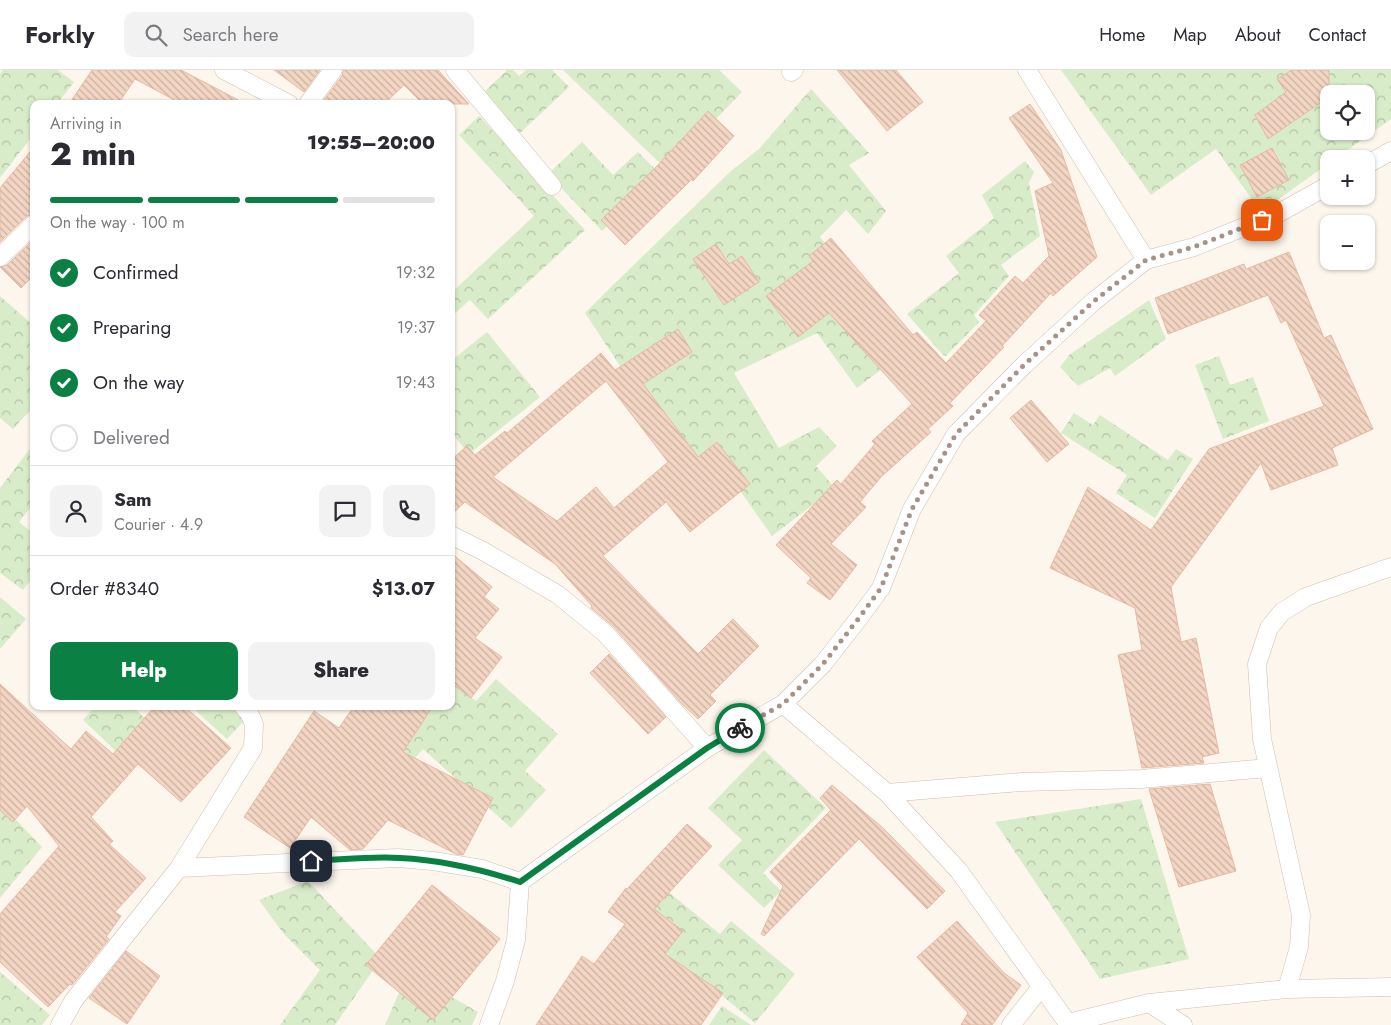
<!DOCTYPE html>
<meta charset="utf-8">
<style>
body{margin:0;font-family:Jost,sans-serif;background:#f2f2f3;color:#2b2b33;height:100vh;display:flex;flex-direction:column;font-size:19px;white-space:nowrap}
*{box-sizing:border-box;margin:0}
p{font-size:16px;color:#7c7c81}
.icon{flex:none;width:28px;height:28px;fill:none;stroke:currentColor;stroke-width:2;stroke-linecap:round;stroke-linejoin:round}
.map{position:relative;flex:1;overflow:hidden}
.sheet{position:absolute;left:30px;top:30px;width:425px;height:610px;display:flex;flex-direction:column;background:#fff;border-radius:10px;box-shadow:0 1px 4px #0004}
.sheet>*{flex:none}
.controls{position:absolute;left:1320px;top:15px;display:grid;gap:10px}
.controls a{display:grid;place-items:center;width:55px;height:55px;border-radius:10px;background:#fff;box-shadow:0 1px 4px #0004;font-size:25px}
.pin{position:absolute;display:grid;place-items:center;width:42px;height:42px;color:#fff;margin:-21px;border-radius:10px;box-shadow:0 2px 8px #0006}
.courier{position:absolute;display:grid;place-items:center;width:50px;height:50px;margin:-25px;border:4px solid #0b8043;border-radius:50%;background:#fff;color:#222;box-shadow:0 1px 6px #0007}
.summary em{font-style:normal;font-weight:800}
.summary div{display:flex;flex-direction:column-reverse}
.summary{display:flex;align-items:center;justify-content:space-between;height:85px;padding:0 20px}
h1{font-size:32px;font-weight:800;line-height:38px}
.bar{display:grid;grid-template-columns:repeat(4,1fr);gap:8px 5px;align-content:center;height:60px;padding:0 20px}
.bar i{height:6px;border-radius:4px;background:#e1e1e2}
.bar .on{background:#0b8043}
.bar p{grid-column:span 4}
.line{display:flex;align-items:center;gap:12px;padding:0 20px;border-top:1px solid #e1e1e2}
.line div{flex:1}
.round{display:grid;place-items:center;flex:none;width:52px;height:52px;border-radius:10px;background:#f2f2f3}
ol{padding:0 20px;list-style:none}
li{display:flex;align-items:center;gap:15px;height:55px}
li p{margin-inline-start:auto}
li .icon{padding:5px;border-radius:50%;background:#0b8043;color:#fff;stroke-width:4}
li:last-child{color:#7c7c81}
li i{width:28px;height:28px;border:2px solid #e1e1e2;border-radius:50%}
.primary-button{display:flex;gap:10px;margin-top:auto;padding:10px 20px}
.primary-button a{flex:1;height:58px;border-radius:10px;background:#0b8043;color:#fff;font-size:20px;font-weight:800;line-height:58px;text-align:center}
.primary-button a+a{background:#f2f2f3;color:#2b2b33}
header{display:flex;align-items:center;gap:30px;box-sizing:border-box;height:70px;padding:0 25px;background:#fff;border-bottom:1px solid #e1e1e2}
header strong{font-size:24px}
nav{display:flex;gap:28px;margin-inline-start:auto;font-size:18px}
.search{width:350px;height:45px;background:#f2f2f3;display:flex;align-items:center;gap:12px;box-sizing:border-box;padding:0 18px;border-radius:10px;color:#7c7c81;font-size:19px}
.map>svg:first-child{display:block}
.forest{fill:url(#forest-crowns);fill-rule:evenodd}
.building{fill:url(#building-back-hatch);stroke:#e6bba3;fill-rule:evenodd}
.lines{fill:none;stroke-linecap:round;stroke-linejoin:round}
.service-casing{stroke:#d1beb0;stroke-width:19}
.service{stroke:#fff;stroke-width:18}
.done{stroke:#a89285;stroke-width:5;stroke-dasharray:0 9}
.route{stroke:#0b8043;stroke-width:6}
</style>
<header>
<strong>Forkly</strong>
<div class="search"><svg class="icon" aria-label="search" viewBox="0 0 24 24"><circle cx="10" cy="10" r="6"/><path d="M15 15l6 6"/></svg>Search here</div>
<nav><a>Home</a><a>Map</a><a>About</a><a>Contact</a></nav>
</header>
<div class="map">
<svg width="1391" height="955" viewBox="0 0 1391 955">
<defs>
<pattern id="forest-crowns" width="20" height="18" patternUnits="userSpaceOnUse" patternTransform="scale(1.25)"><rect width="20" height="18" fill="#d8ecc9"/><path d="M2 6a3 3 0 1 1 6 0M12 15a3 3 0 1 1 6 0" fill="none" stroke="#b4c2a5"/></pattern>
<pattern id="building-back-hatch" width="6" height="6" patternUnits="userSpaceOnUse" patternTransform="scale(1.25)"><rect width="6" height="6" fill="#f3d5c3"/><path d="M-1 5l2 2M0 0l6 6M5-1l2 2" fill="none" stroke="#cab0a1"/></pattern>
</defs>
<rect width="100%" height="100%" fill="#fdf6ec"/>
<path class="forest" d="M3,0H58L74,12L57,34H34V64L0,108V4Z
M507,0H513L519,6L526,0H552L569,17L519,64L481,25Z
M563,0H719L742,22L667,100Z
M1061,0H1391V49L1335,89H1329V93L1261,142L1216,79L1151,125ZM1329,24H1366V61H1329Z
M811,19L869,83L849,95L886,141L868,164L846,140L820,167L862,217L891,292L857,318L817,263L734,303L779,378L819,357L837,376L816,396L835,418L772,466L719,391L691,403L585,243L615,213L731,101L759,79Z
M479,46L585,160L488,249L470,230L451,247V223L534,146L459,65Z
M582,72L613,105L638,82L661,105L602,161L548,104Z
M1025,91L1034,102L1029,113L1040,166L1001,195L1009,206L974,245L979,252L946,286L943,285L907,244L959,203L946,186L994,148L982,125Z
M0,226L34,256V336L13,359L0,348Z
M1149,230L1166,269L1115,306L1110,298L1078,316L1060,297L1069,285Z
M487,262L540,327L469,384L451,362V291Z
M1219,286L1230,315L1253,307L1269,351L1223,369L1195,295Z
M1074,343L1093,355L1100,345L1168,390L1176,379L1193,389L1155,448L1116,423L1127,405L1061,363Z
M29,380L34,383V433L19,452L34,464V506L23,520L0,503V418Z
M0,527L26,549L0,579Z
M451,609L476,631L496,609L558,664L525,701L546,720L511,758L423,679L377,730L396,636H451Z
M95,636H132L151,654L121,686L83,650Z
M200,636H233L247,648L227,669L196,641Z
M764,680L826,738L763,803L781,821L764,838L718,795L742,770L708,738Z
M1141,729L1189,889L1100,909L995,752Z
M0,733L42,777L0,828Z
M649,806L720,864L731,851L795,904L755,953L714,919L695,942L629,830Z
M308,811L381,889L335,955H280L320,900L283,863L259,830Z
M0,902L50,945L42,955H0Z
M408,902L478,942L472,955H385Z
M722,936L751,955H709Z"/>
<path class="building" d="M92,0H181L246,34H182L135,9L118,34H69Z
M274,0H320L304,22Z
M343,0H438L469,34H423L404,15L384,34H321L342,6Z
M837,0H896L923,32L887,61Z
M1292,0H1329V27L1268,69L1255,45L1286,22L1277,9Z
M1030,34L1061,80L1097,187L1053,226L1051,223L1002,276L1004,277L950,333L953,336L928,359L931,362L881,407L860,432L866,437L831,474L857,495L830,530L807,513L811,508L776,475L837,410L841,414L875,374L872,371L912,334L829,243L798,267L766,226L813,191L809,186L831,168L913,265L917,262L946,293L986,251L979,245L1015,206L1023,213L1049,186L1035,121L1053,113L1009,48Z
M708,41L734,66L693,111L692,109L625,175L601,150L657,96Z
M34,77V144L27,146L0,172V118Z
M1272,78L1289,110L1257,127L1240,95Z
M34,169V205L21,218L0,197L7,195Z
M716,174L729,194L742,186L759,212L724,235L693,189Z
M1289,182L1324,268L1331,265L1373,359L1332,378L1338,395L1271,420L1261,393L1171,517L1181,572L1196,568L1219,683L1202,687L1204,693L1142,698L1118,585L1142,580L1135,538L1050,498L1088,417L1151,460L1209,379L1324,336L1286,250L1281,253L1268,225L1168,264L1155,228L1244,194L1246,199Z
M678,259L692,282L643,314L698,387L717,372L750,414L690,462L666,432L603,486L698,584L733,549L759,576L710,625L716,631L698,649L681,633L613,556L591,538L592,536L555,494L465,432L451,445V390L467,376L475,385L505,361L507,363L601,283L615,300ZM606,311L668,392L614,438L596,417L557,451L493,407Z
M1031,330L1069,374L1047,392L1010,348Z
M451,483L492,517L484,527L499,539L475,568L502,587L471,628L451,613Z
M609,584L666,647L648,664L590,603Z
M0,614L71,679L86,661L113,684L155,636H184L231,678L181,732L138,694L91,747L113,771L109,774L146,808L115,842L121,846L106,867L109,869L72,915L70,914L48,937L0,892V844L59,776L27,736L13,752L0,740Z
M354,636H433L403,682L493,728L463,785L456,784L388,750L363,779L350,780L311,747L290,778L244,747L314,641L339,658Z
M1210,714L1236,801L1179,817L1149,719Z
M832,715L883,758L945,821L927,839L859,769L764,866L761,864L783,816L770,802L831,740L820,728Z
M687,754L712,776L654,839L683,861L665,884L723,923L701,955H536L582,886L594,894L625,854L608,842L626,818L627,819Z
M432,815L500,869L433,950L366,895Z
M957,851L1004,903L1021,915L992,955H961L968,943L917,887Z
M126,881L160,906L127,954L89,928Z"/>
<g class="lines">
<defs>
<path id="service" d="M224,0L289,34
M455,0L552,116
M1027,0L1146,190
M791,2L794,0
M308,34L333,0
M1366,95L1391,81
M0,187L34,154
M451,465L483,481L557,524L605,563L707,678
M783,634L887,723L959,801L1069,955
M887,723L1021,712L1141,709L1268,698
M179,798L398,788L433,791L482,799L520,812
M1287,919L1391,917
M1149,933L1183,955
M1068,953L1149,933L1287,919L1299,877L1301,845L1262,669L1257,594L1269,558L1282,542L1306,527L1391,497
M60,955L74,930L179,798L253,678L254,654L249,643L243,636
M489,955L505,911L516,870L520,812L707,678L783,634L823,594L859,548L881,518L912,439L956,364L1024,295L1094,231L1146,190L1194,177L1279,143L1329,115
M1011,955L1042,916"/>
</defs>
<use href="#service" class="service-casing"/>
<use href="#service" class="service"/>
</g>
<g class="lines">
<path class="done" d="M740,658L783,634L823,594L859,548L881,518L912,439L956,364L1024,295L1094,231L1146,190L1194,177L1262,150"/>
<path class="route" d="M311,791C340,790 371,786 400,788C441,790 480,799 520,812L707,678L740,658"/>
</g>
</svg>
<div class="controls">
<a><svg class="icon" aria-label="locate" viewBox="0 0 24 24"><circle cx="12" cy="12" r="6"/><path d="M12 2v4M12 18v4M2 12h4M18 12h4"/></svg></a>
<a>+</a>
<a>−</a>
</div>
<div class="pin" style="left:1262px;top:150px;background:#ea580c"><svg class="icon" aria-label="bag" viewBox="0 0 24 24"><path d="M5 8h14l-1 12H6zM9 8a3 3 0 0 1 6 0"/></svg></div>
<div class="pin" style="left:311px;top:791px;background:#1f2937"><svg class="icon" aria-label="home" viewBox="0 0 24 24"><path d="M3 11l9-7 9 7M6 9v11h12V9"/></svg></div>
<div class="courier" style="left:740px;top:658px"><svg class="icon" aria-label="bike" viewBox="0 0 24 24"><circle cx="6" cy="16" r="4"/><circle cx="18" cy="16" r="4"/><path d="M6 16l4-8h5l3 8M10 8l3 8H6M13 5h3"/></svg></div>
<section class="sheet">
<div class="summary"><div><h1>2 min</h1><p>Arriving in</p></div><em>19:55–20:00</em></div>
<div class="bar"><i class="on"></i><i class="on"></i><i class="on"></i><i></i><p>On the way · 100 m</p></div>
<ol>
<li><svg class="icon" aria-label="check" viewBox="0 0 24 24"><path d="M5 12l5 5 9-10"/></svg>Confirmed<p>19:32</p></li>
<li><svg class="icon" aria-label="check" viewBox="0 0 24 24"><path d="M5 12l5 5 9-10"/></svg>Preparing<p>19:37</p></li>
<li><svg class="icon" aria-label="check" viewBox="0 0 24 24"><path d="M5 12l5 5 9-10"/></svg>On the way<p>19:43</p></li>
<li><i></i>Delivered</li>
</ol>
<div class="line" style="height:90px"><a class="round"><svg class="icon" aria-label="person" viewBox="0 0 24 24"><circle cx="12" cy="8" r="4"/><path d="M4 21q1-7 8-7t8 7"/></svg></a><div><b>Sam</b><p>Courier · 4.9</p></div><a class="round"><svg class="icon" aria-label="chat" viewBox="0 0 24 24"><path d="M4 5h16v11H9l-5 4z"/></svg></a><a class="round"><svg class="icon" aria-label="phone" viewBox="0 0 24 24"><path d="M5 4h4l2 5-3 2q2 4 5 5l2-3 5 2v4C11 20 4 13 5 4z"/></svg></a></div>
<div class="line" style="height:65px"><div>Order #8340</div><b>$13.07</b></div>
<div class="primary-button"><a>Help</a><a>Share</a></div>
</section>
</div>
